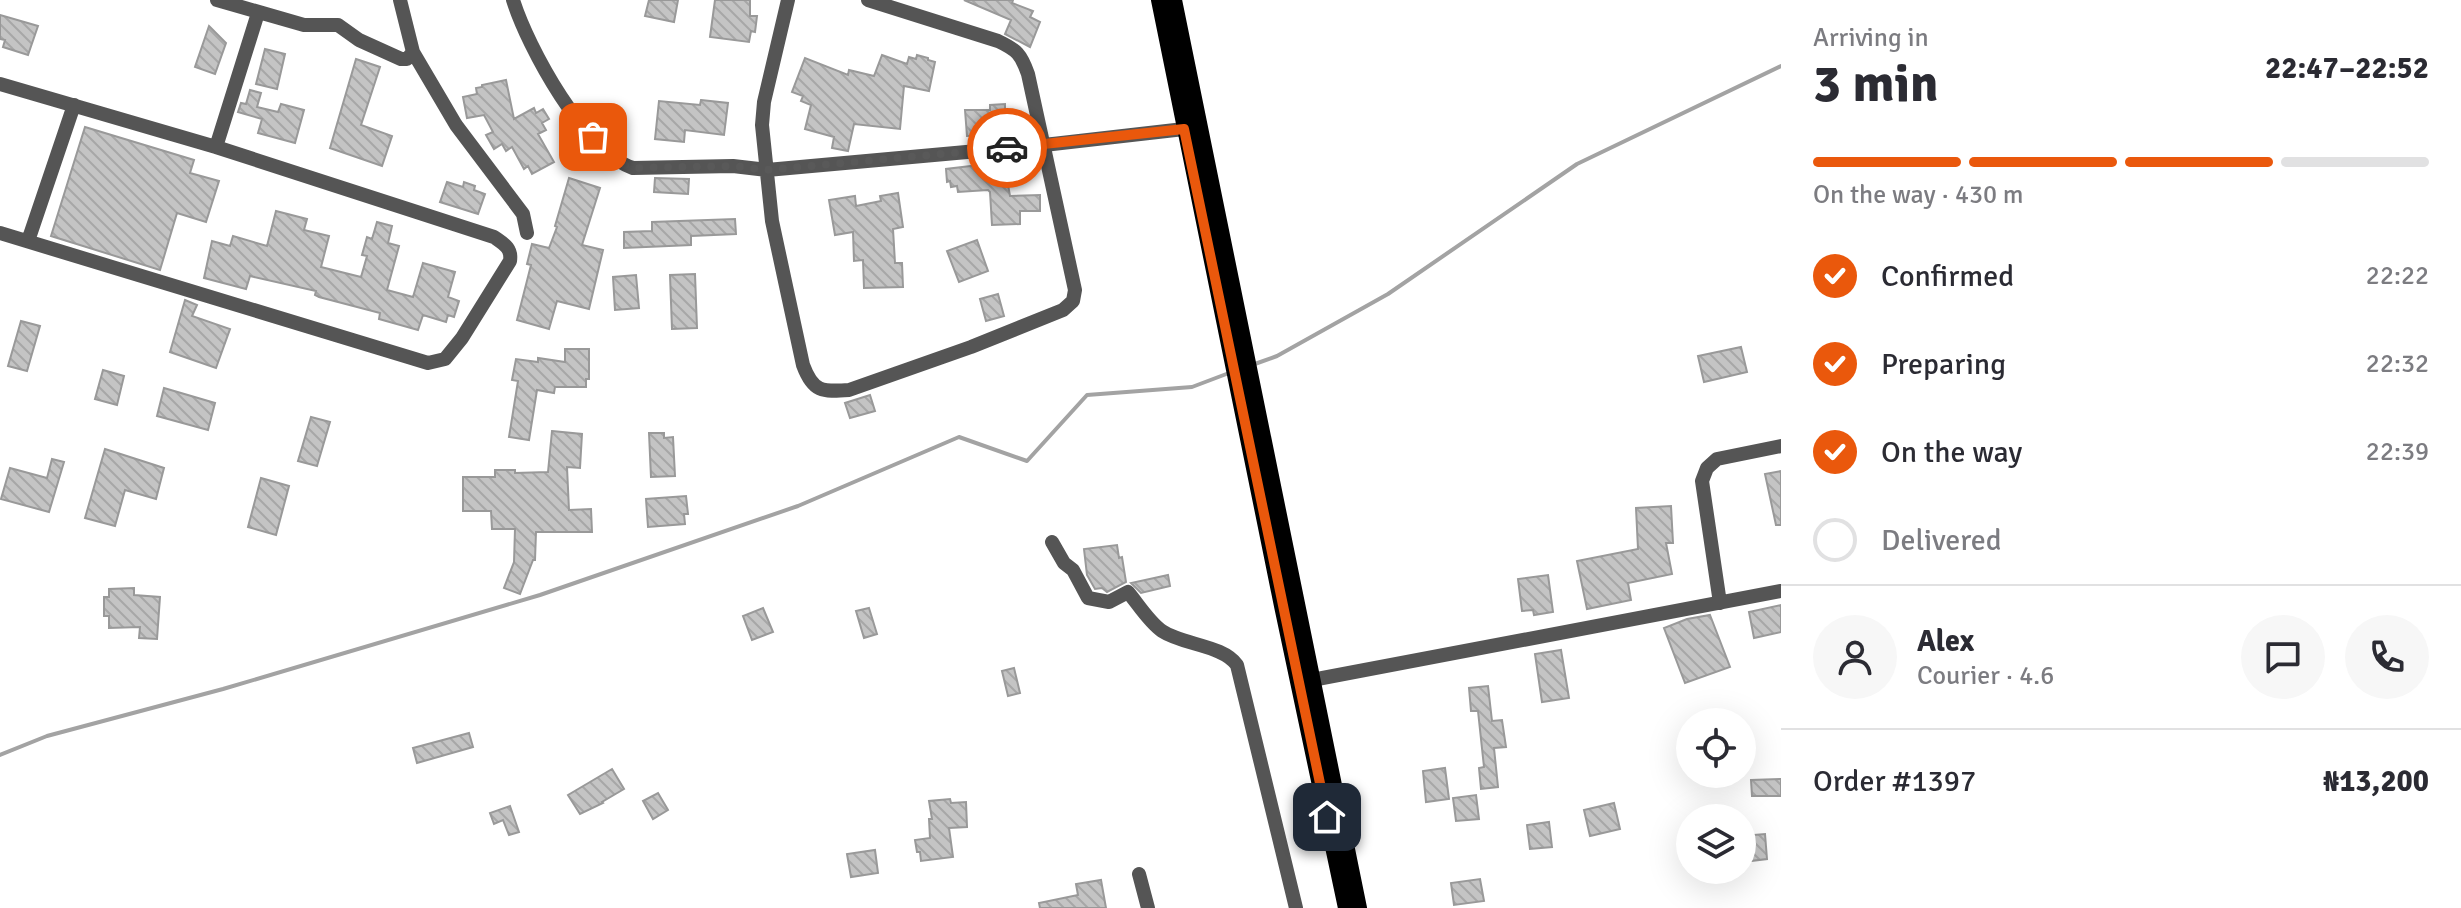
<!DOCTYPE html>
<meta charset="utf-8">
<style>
body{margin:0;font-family:Signika,sans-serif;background:#f7f7f7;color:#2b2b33;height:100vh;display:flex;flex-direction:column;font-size:30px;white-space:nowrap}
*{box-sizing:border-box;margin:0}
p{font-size:26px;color:#7c7c81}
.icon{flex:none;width:44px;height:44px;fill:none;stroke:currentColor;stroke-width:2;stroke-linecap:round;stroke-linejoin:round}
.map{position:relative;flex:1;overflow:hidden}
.panel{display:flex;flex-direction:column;background:#fff;width:680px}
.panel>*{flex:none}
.tools{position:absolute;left:1676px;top:708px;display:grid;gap:16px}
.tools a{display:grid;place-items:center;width:80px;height:80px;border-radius:50%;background:#fff;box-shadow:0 8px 32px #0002;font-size:40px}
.pin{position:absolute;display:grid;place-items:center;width:68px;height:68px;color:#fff;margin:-34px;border-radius:16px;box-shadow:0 4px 12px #0006}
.courier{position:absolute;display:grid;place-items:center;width:80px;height:80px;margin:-40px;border:6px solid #ea580c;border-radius:50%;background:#fff;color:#222;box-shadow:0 2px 10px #0007}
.summary em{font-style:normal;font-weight:700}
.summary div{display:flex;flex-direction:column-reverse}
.summary{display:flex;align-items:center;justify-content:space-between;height:136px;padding:0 32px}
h1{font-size:52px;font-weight:700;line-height:60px}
.bar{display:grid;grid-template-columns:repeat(4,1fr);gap:12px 8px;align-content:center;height:96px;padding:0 32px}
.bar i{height:10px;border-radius:6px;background:#e1e1e2}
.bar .selected{background:#ea580c}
.bar p{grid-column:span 4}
.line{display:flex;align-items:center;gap:20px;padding:0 32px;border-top:2px solid #e1e1e2}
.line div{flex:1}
.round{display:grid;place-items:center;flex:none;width:84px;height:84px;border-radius:42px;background:#f7f7f7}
ol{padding:0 32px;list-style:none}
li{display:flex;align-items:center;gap:24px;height:88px}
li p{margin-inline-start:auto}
li .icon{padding:8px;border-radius:50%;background:#ea580c;color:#fff;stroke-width:4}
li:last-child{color:#7c7c81}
li i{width:44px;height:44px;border:4px solid #e1e1e2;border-radius:50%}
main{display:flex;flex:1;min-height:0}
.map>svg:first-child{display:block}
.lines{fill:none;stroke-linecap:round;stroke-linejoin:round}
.stream{stroke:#a3a3a3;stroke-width:4}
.building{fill:url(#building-back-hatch);stroke:#999;stroke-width:2}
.minor{stroke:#555;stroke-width:14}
.major{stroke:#000;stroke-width:16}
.done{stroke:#595959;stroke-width:8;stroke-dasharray:0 14.4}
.route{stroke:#ea580c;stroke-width:10}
</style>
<main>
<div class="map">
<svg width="1781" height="908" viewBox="0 0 1781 908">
<defs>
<pattern id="building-back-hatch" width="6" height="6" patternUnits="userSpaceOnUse" patternTransform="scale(2)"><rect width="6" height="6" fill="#c4c4c4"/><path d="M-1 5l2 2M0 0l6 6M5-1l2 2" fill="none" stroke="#a7a7a7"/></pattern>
</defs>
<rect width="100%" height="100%" fill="#fff"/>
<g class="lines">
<path class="stream" d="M1252,365L1277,356L1388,294L1577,164L1781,66
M0,755L47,736L223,689L540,595L798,506L959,437L1027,461L1087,395L1192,387L1229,373"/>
</g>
<path class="building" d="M649,0H678L674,22L645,16Z
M715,0H750V16H757L755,32L751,31L749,42L710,37Z
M964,0H1013L1012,3L1033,11L1030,17L1040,22L1030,47L1005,34L1011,20Z
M0,15L38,26L28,55L3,47L5,40L0,39Z
M209,26L226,43L215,74L195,67Z
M265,49L285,54L277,89L256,84Z
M882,55L907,64L909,57L916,59L917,55L928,58V60L935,62L929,91L904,86L900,129L854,124L848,151L832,148L834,137L805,129L811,105L801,101L803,96L792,92L805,58L848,75L849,70L874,76Z
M356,59L380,67L361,125L392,136L382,166L330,148Z
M506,80L514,119L534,108L536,113L543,109L549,119L542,123L546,130L538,134L554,162L532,174L528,166L524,169L512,147L506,151L502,144L494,149L486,135L493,132L484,115L467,118L463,97L477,94L476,88L482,87V85Z
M250,90L261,93L257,107L278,112L281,104L304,110L295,143L258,133L262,119L238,112L241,103L246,104Z
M701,100L728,103L724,135L685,130L684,142L655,139L659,101L700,105Z
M1005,104V112H1009V125L1006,126L1007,134L967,136L965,110H990V105Z
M85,127L194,160L190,173L219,181L206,222L177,213L160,270L51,236Z
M1004,162L1010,196L1040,195V211H1020V224L992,225L990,192L988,190L958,192L957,186L951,187L950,181L947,182L946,169Z
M569,178L600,188L582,245L603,250L589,309L557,301L549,329L517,320L531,265L527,264L532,244L549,248L557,227L555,226Z
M655,178L689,179L688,194L654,192Z
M447,182L463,187L464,182L475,186L474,190L485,194L478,214L440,202Z
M898,193L903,227L893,229L895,263H902L903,287L864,288L863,260L854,261L853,232L835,235L829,200L855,196L856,206L881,201L880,196Z
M276,211L307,219L304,230L329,236L321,267L361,277L367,256L362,255L367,237L372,239L377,222L392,226L388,243L399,246L387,290L413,297L423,263L455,272L448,297L459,301L454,317L448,315L446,322L423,315L418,330L379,319L380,313L319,297L315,295L316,291L250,276L246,289L204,278L212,241L230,246L233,236L267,246Z
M735,219L736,234L691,236V245L624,248V232L652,231V222Z
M977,240L988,271L959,282L947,251Z
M695,274L697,328L672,329L670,275Z
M636,275L639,308L615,310L613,277Z
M998,294L1004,316L986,321L980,299Z
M185,300L197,305L192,316L230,329L216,368L170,352Z
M21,321L40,326L27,371L8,366Z
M1741,347L1747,372L1704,382L1698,356Z
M565,349H589V379H586V387H555L554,393L537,390L529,440L509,437L518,381L512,380L516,359L538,362V358L565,362Z
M103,370L124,376L117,405L95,399Z
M164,388L215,403L208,430L157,416Z
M870,395L875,411L850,418L845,403Z
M311,417L330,422L317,466L298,461Z
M552,431L582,434L580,468L567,467L569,510L591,509L592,532H536L535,560H533L520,594L504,588L514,562L515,529H492L491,511H463V477H495V470H515V473L548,472Z
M649,433H664V438L673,437L675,476L651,477Z
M105,449L164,468L156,499L125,490L115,526L85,518Z
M52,459L64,462L49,512L1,499L10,468L47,478Z
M1781,471V525H1776L1765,474Z
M261,478L289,486L276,535L248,527Z
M686,496L688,514H684L685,524L648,527L646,499Z
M1671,506L1673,543H1666L1672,574L1628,583L1631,600L1587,609L1577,561L1638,549L1636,508Z
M1117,545L1119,558L1122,557L1126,582L1107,592L1102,588L1095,589L1087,575L1084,549Z
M1168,575L1170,586L1141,593L1131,583Z
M1548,575L1553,612L1534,615L1533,610L1522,611L1518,579Z
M134,588V595L160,597L157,639L139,638L140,627L109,628V616H104V597H109V589Z
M1781,605V632L1754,638L1749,612Z
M763,608L773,632L752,640L743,616Z
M869,608L877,634L864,638L856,611Z
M1710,615L1730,667L1685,683L1664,628L1687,619Z
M1561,650L1569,698L1542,702L1535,654Z
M1014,668L1020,693L1008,696L1002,671Z
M1488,686L1492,721L1502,720L1506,747L1494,748L1498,787L1481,789L1479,768L1484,767L1478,711H1471L1469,688Z
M469,733L473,747L417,763L413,748Z
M1445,768L1449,799L1426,802L1423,771Z
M612,769L624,789L602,802L603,803L580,814L568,795Z
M1781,779V796H1752L1751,780Z
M658,793L668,810L653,819L643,801Z
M1476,795L1479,819L1456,821L1453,798Z
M950,799L951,803L966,802L967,827L949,828L953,857L921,861L920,852H917L915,840L930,838L929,819H932L929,801Z
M1614,803L1620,829L1590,836L1584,810Z
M510,806L519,832L509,835L503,820L494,824L490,813Z
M1549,822L1552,847L1530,849L1527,825Z
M1765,834L1767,859L1742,862V836Z
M875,850L878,873L851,877L847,854Z
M1480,879L1484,901L1454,905L1451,883Z
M1101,880L1106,908H1040L1039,903L1078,895L1076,884Z"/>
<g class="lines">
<path class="minor" d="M217,0L304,25H338L359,40L401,59H407L413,52L400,0
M513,0C528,48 585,152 633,168L733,166L767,170L1044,145L1184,129
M788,0L764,102L762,125L772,221L803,365C813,392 822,392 849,390L971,347L1063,310L1073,301L1075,290L1028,74C1021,54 1017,50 998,41L868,0
M413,52L456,125L523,214L527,233
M0,84L216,147L494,237C504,244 512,248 510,261L462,338L445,359L428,363L0,233
M216,147L258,13
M28,241L74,105
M1052,542L1064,563L1073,570L1088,598L1109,602L1128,592C1138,604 1149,622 1162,631C1183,645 1223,645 1237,665L1296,908
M1720,603L1702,481L1707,468L1717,459L1781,446
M1312,680L1781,591
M1139,874L1148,908"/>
<path class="major" d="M1159,0L1282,606L1346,908
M1174,0L1359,908"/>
</g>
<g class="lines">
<path class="done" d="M593,137C605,152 615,162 633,168L733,166L767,170L1007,148"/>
<path class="route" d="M1007,148L1184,129L1327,817"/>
</g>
</svg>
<div class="tools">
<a><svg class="icon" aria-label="locate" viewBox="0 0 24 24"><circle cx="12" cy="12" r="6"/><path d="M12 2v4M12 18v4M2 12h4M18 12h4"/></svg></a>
<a><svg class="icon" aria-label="layers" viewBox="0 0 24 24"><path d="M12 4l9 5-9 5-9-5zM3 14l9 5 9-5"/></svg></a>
</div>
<div class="pin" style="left:593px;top:137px;background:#ea580c"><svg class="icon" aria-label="bag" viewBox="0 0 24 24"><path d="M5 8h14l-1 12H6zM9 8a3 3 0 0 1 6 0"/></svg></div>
<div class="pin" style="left:1327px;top:817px;background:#1f2937"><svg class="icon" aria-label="home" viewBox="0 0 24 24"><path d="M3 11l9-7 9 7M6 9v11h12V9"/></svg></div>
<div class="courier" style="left:1007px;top:148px"><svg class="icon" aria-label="car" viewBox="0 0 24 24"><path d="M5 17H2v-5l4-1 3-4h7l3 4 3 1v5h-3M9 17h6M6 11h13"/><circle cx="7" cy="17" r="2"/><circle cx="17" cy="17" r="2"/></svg></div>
</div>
<section class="panel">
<div class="summary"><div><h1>3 min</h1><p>Arriving in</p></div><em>22:47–22:52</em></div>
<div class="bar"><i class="selected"></i><i class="selected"></i><i class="selected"></i><i></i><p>On the way · 430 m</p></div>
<ol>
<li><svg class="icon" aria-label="check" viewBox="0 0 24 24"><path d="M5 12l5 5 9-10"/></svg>Confirmed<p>22:22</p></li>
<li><svg class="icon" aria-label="check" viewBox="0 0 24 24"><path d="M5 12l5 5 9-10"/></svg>Preparing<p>22:32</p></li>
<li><svg class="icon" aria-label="check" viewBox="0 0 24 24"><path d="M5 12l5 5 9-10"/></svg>On the way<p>22:39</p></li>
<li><i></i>Delivered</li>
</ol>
<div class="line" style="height:144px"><a class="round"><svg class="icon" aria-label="person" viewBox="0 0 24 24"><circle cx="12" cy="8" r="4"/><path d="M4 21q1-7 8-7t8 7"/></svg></a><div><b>Alex</b><p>Courier · 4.6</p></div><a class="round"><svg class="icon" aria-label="chat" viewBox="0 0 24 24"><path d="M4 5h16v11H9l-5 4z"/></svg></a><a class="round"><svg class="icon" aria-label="phone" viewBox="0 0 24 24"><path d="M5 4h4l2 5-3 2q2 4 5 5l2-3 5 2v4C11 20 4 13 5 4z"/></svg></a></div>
<div class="line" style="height:104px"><div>Order #1397</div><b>₦13,200</b></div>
</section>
</main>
